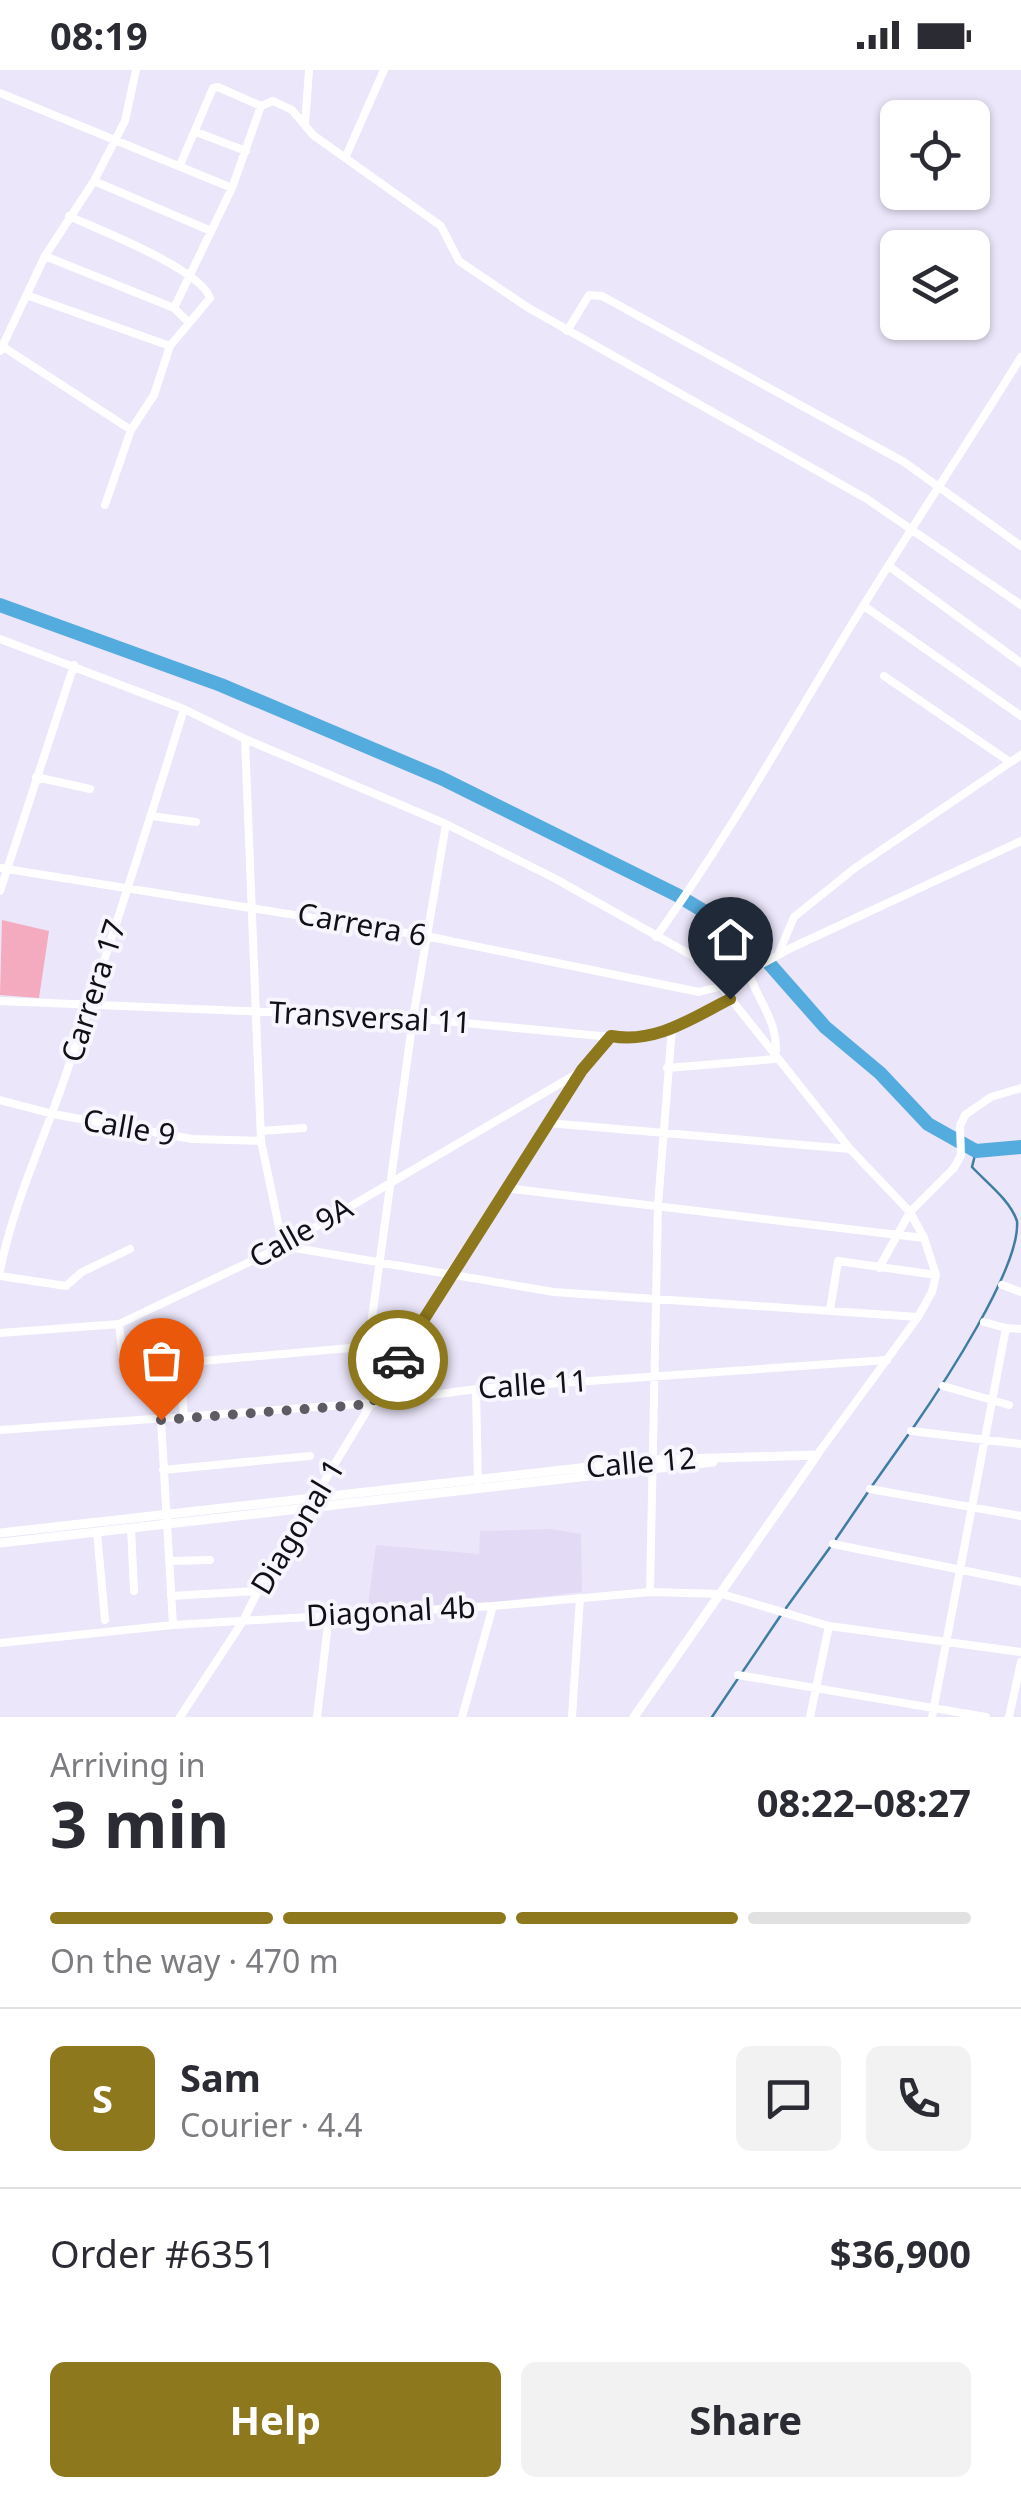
<!DOCTYPE html>
<meta charset="utf-8">
<style>
body{margin:0;font-family:"Noto Sans",sans-serif;background:#f2f2f3;color:#2b2b33;height:100vh;display:flex;flex-direction:column;font-size:38px;white-space:nowrap}
*{box-sizing:border-box;margin:0}
p{font-size:32px;color:#7c7c81}
.icon{flex:none;width:55px;height:55px;fill:none;stroke:currentColor;stroke-width:2;stroke-linecap:round;stroke-linejoin:round}
.map{position:relative;height:1647px;overflow:hidden}
.drawer{display:flex;flex-direction:column;background:#fff;flex:1}
.drawer>*{flex:none}
.controls{position:absolute;left:880px;top:30px;display:grid;gap:20px}
.controls a{display:grid;place-items:center;width:110px;height:110px;border-radius:15px;background:#fff;box-shadow:0 2px 8px #0004;font-size:50px}
.pin{position:absolute;display:grid;place-items:center;width:85px;height:85px;color:#fff;margin:-102px -42px;border-radius:50% 50% 50% 0;rotate:-45deg;box-shadow:0 0 10px #0007}
.pin .icon{rotate:45deg}
.courier{position:absolute;display:grid;place-items:center;width:100px;height:100px;margin:-50px;border:8px solid #8d781d;border-radius:50%;background:#fff;color:#222;box-shadow:0 2px 12px #0007}
.headline em{font-style:normal;font-weight:700}
.headline div{display:flex;flex-direction:column-reverse}
.headline{display:flex;align-items:center;justify-content:space-between;height:170px;padding:0 50px}
h1{font-size:65px;font-weight:700;line-height:75px}
.bar{display:grid;grid-template-columns:repeat(4,1fr);gap:15px 10px;align-content:center;height:120px;padding:0 50px}
.bar i{height:12px;border-radius:8px;background:#e1e1e2}
.bar .active{background:#8d781d}
.bar p{grid-column:span 4}
.line{display:flex;align-items:center;gap:25px;padding:0 50px;border-top:2px solid #e1e1e2}
.line div{flex:1}
.round{display:grid;place-items:center;flex:none;width:105px;height:105px;border-radius:15px;background:#f2f2f3}
.cta{display:flex;gap:20px;margin-top:auto;padding:20px 50px}
.cta a{flex:1;height:115px;border-radius:15px;background:#8d781d;color:#fff;font-size:40px;font-weight:700;line-height:115px;text-align:center}
.cta a+a{background:#f2f2f3;color:#2b2b33}
.status{display:flex;justify-content:space-between;align-items:center;height:70px;padding:0 50px;background:#fff;direction:ltr}
.status svg{height:28px;fill:currentColor}
.map>svg:first-child{display:block}
.built{fill:#e3dbf5}
.green{fill:#f4abbf}
.lines{fill:none;stroke-linecap:round;stroke-linejoin:round}
.stream{stroke:#407da2;stroke-width:2.5}
.river{stroke:#54acde;stroke-width:14}
.minor{stroke:#fff;stroke-width:8}
.tertiary{stroke:#fff;stroke-width:9}
.done{stroke:#5e5b65;stroke-width:10;stroke-dasharray:0 18}
.route{stroke:#8d781d;stroke-width:12}
.labels{text-anchor:middle;stroke-width:8;stroke-linejoin:round;paint-order:stroke}
.street-label{font-size:30px;fill:#121016;stroke:#f7f5fd}
</style>
<div class="status"><b>08:19</b><svg viewBox="0 0 49 12"><path d="M0 12V9h3v3zM5 12V6h3v6zM10 12V3h3v9zM15 12V0h3v12zM26 1h20v11H26zM47 4h2v5h-2z"/></svg></div>
<div class="map">
<svg width="1021" height="1647" viewBox="0 0 1021 1647">
<rect width="100%" height="100%" fill="#ebe6f9"/>
<path class="built" d="M551,1459L581,1464L582,1522L450,1537L368,1535L376,1475L479,1484L480,1461Z"/>
<path class="green" d="M2,850L49,861L39,928L0,925Z"/>
<g class="lines">
<path class="stream" d="M913,1358C940,1319 1021,1198 1017,1151C1010,1130 987,1113 972,1097L976,1081
M872,1416L908,1365
M836,1469L868,1422
M786,1538L831,1476
M712,1647L781,1545"/>
<path class="river" d="M0,535L221,615L441,708L677,825L745,866L825,957L880,1003L928,1054L976,1081L1021,1077"/>
<path class="minor" d="M0,23L232,118
M305,55L309,0
M196,62L246,81
M346,86L384,0
M180,95L213,18L218,17L261,36L273,31L292,40L313,65L441,156L459,191L527,237L867,429L1021,535
M94,111L211,161
M69,146C99,160 201,199 210,228L170,276L154,325L131,360L105,435
M45,186L174,238L189,253
M29,226L170,276
M174,238L232,118L261,36
M567,261L589,225L602,226L904,392L1021,476
M2,276L131,360
M0,281L45,186L94,111L125,51L136,0
M890,497L1021,593
M864,536L1021,646
M0,569L184,639L245,669L446,754L554,808L700,890L850,1079L910,1142L924,1168L936,1205L932,1222L918,1247L817,1385
M884,606L1010,692
M245,669L261,1071L283,1176L554,1222L918,1247
M36,707L90,719
M151,746L196,752
M0,798L426,866L699,922L722,916L791,878L1021,771
M0,821L74,595
M656,867C723,774 779,675 838,577C897,479 961,384 1021,287
M778,885L794,847L855,798L1021,685
M0,931L413,948L632,969L649,967L731,929
M667,998L775,989C781,954 758,932 748,901
M0,1030L53,1044L192,1069L261,1071
M548,1053L850,1079
M261,1061L303,1058
M505,1118L924,1168
M879,1198L910,1142L954,1098L961,1085L960,1056L965,1045L991,1027L1021,1018
M0,1201C13,1134 43,1072 65,1007C107,885 146,762 184,639
M0,1206L66,1216L82,1202L130,1179
M1002,1215L1021,1222
M830,1240L838,1191L936,1205
M119,1254L124,1298L407,1273
M1006,1258L1021,1259
M0,1263L119,1254L283,1176L578,1003
M368,1277L413,948L446,754
M180,1293L184,1348
M943,1316L1009,1335
M476,1319L478,1414
M161,1350L173,1555
M0,1360L372,1333L476,1319L887,1290
M911,1361L1021,1374
M163,1400L310,1386
M870,1419L1021,1446
M131,1458L134,1521
M97,1462L105,1550
M833,1474L1021,1512
M169,1491L210,1490
M650,1522L658,1135L672,958
M171,1526L258,1521
M0,1573L173,1555L493,1536L650,1522L722,1524L829,1556L1021,1582
M738,1605L986,1647
M180,1647L243,1551L258,1521L450,1203L582,1000L611,966
M317,1647L329,1546
M462,1647L493,1536
M572,1647L580,1528
M810,1647L829,1556
M932,1647L1006,1258L984,1252
M1009,1647L1021,1592"/>
<path class="tertiary" d="M0,1463L651,1390L817,1385
M0,1473L713,1392
M634,1647L817,1385"/>
</g>
<g class="lines">
<path class="done" d="M161,1350L372,1334L398,1290"/>
<path class="route" d="M398,1290L582,1000L611,966C656,974 692,948 730,929"/>
</g>
<g class="labels">
<g class="street-label">
<text transform="translate(362 855) rotate(10)" y="10">Carrera 6</text>
<text transform="translate(94 921) rotate(-72)" y="10">Carrera 17</text>
<text transform="translate(370 948) rotate(3)" y="10">Transversal 11</text>
<text transform="translate(129 1058) rotate(10)" y="10">Calle 9</text>
<text transform="translate(301 1163) rotate(-29)" y="10">Calle 9A</text>
<text transform="translate(533 1315) rotate(-4)" y="10">Calle 11</text>
<text transform="translate(641 1393) rotate(-5)" y="10">Calle 12</text>
<text transform="translate(298 1457) rotate(-59)" y="10">Diagonal 1</text>
<text transform="translate(391 1542) rotate(-3)" y="10">Diagonal 4b</text>
</g>
</g>
</svg>
<div class="controls">
<a><svg class="icon" aria-label="locate" viewBox="0 0 24 24"><circle cx="12" cy="12" r="6"/><path d="M12 2v4M12 18v4M2 12h4M18 12h4"/></svg></a>
<a><svg class="icon" aria-label="layers" viewBox="0 0 24 24"><path d="M12 4l9 5-9 5-9-5zM3 14l9 5 9-5"/></svg></a>
</div>
<div class="pin" style="left:161px;top:1350px;background:#ea580c"><svg class="icon" aria-label="bag" viewBox="0 0 24 24"><path d="M5 8h14l-1 12H6zM9 8a3 3 0 0 1 6 0"/></svg></div>
<div class="pin" style="left:730px;top:929px;background:#1f2937"><svg class="icon" aria-label="home" viewBox="0 0 24 24"><path d="M3 11l9-7 9 7M6 9v11h12V9"/></svg></div>
<div class="courier" style="left:398px;top:1290px"><svg class="icon" aria-label="car" viewBox="0 0 24 24"><path d="M5 17H2v-5l4-1 3-4h7l3 4 3 1v5h-3M9 17h6M6 11h13"/><circle cx="7" cy="17" r="2"/><circle cx="17" cy="17" r="2"/></svg></div>
</div>
<section class="drawer">
<div class="headline"><div><h1>3 min</h1><p>Arriving in</p></div><em>08:22–08:27</em></div>
<div class="bar"><i class="active"></i><i class="active"></i><i class="active"></i><i></i><p>On the way · 470 m</p></div>
<div class="line" style="height:180px"><b class="round" style="background:#8d781d;color:#fff">S</b><div><b>Sam</b><p>Courier · 4.4</p></div><a class="round"><svg class="icon" aria-label="chat" viewBox="0 0 24 24"><path d="M4 5h16v11H9l-5 4z"/></svg></a><a class="round"><svg class="icon" aria-label="phone" viewBox="0 0 24 24"><path d="M5 4h4l2 5-3 2q2 4 5 5l2-3 5 2v4C11 20 4 13 5 4z"/></svg></a></div>
<div class="line" style="height:130px"><div>Order #6351</div><b>$36,900</b></div>
<div class="cta"><a>Help</a><a>Share</a></div>
</section>
